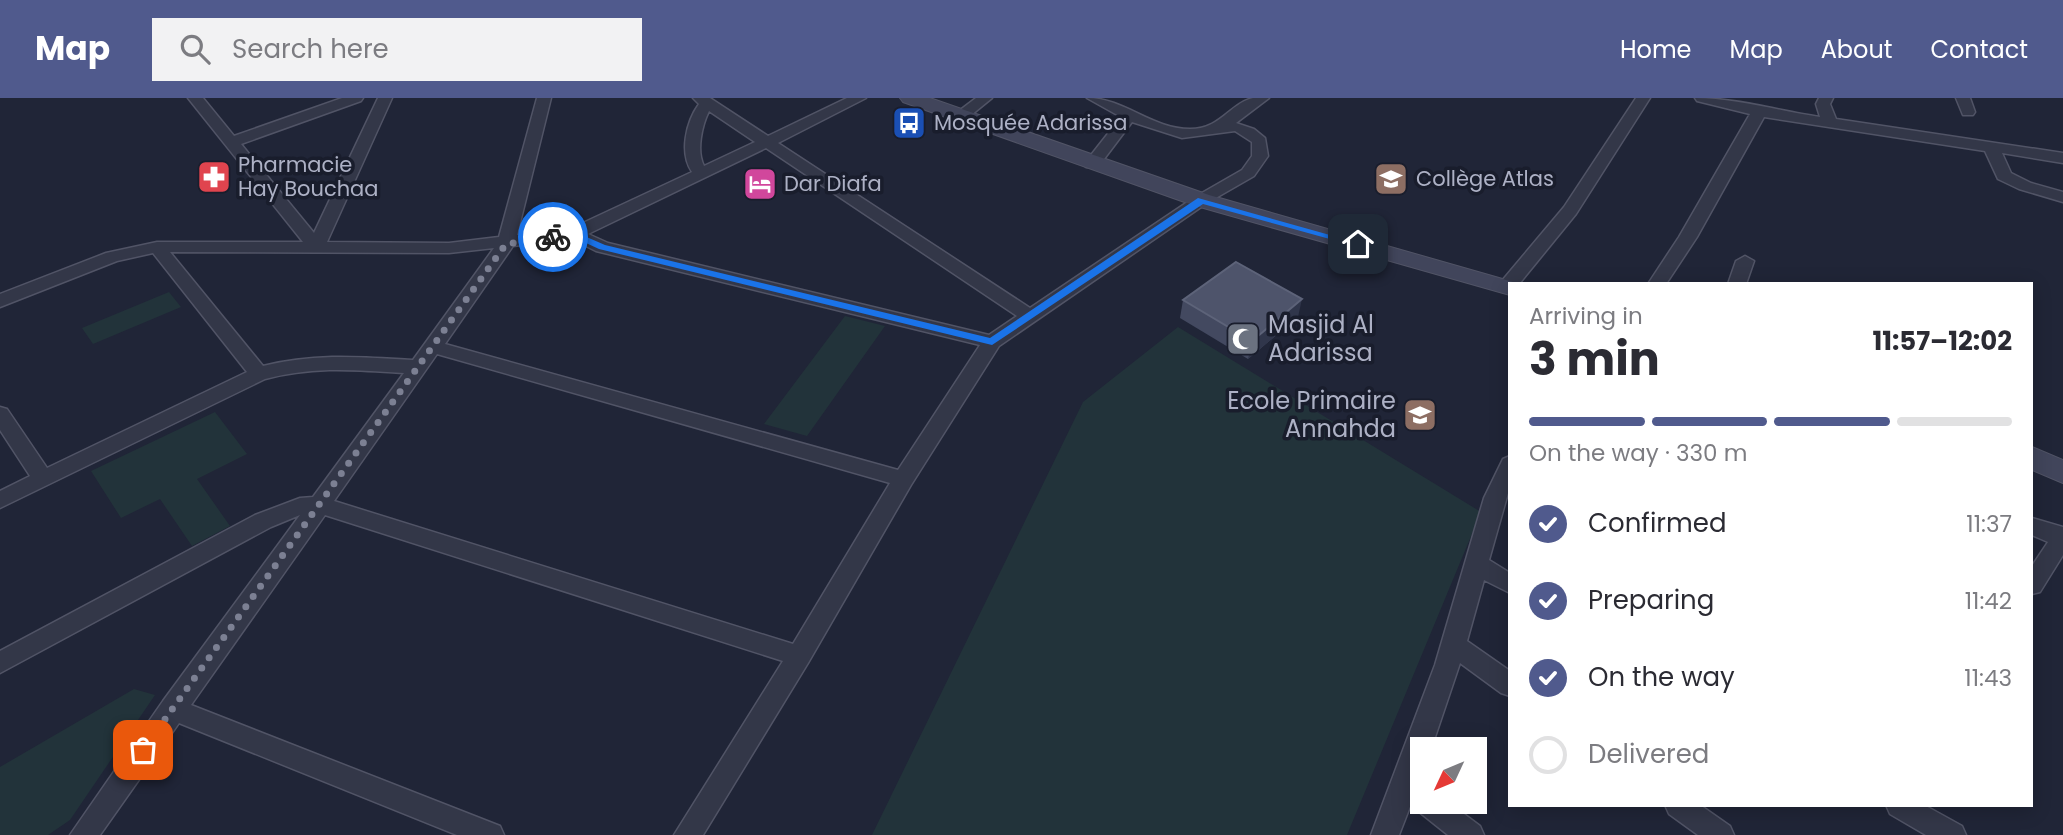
<!DOCTYPE html>
<meta charset="utf-8">
<style>
body{margin:0;font-family:Poppins,sans-serif;background:#f2f2f3;color:#2b2b33;height:100vh;display:flex;flex-direction:column;font-size:26px;white-space:nowrap}
*{box-sizing:border-box;margin:0}
p{font-size:23px;color:#7c7c81}
.icon{flex:none;width:38px;height:38px;fill:none;stroke:currentColor;stroke-width:2;stroke-linecap:round;stroke-linejoin:round}
.map{position:relative;flex:1;overflow:hidden}
.side{position:absolute;left:1508px;top:184px;width:525px;height:525px;display:flex;flex-direction:column;background:#fff;border-radius:0px;box-shadow:0 4px 18px #0003}
.side>*{flex:none}
.needle{width:46px;rotate:226deg}
.buttons{position:absolute;left:1410px;top:639px;display:grid;gap:14px}
.buttons a{display:grid;place-items:center;width:77px;height:77px;border-radius:0px;background:#fff;box-shadow:0 4px 18px #0003;font-size:35px}
.pin{position:absolute;display:grid;place-items:center;width:60px;height:60px;color:#fff;margin:-30px;border-radius:14px;box-shadow:0 4px 10px #0006}
.courier{position:absolute;display:grid;place-items:center;width:70px;height:70px;margin:-35px;border:5px solid #1a73e8;border-radius:50%;background:#fff;color:#222;box-shadow:0 2px 9px #0007}
.overview em{font-style:normal;font-weight:700}
.overview div{display:flex;flex-direction:column-reverse}
.overview{display:flex;align-items:center;justify-content:space-between;height:119px;padding:0 21px}
h1{font-size:46px;font-weight:700;line-height:52px}
.bar{display:grid;grid-template-columns:repeat(4,1fr);gap:10px 7px;align-content:center;height:84px;padding:0 21px}
.bar i{height:9px;border-radius:5px;background:#e1e1e2}
.bar .on{background:#505a8d}
.bar p{grid-column:span 4}
ol{padding:0 21px;list-style:none}
li{display:flex;align-items:center;gap:21px;height:77px}
li p{margin-inline-start:auto}
li .icon{padding:7px;border-radius:50%;background:#505a8d;color:#fff;stroke-width:4}
li:last-child{color:#7c7c81}
li i{width:38px;height:38px;border:4px solid #e1e1e2;border-radius:50%}
header{display:flex;align-items:center;gap:42px;box-sizing:border-box;height:98px;padding:0 35px;background:#505a8d;color:#fff}
header strong{font-size:33px}
nav{display:flex;gap:38px;margin-inline-start:auto;font-size:24px}
.search{width:490px;height:63px;background:#f2f2f3;display:flex;align-items:center;gap:18px;box-sizing:border-box;padding:0 24px;border-radius:0px;color:#7c7c81;font-size:26px}
.map>svg:first-child{display:block}
.green{fill:#22333a}
.lines{fill:none;stroke-linecap:round;stroke-linejoin:round}
.street-casing{stroke:#515466;stroke-width:3}
.secondary-casing{stroke:#515466;stroke-width:2}
.street{fill:#333748;fill-rule:evenodd}
.secondary{fill:#41455b;fill-rule:evenodd}
.wall{fill:#434960}
.shaded-wall{fill:#30364b}
.building{fill:#4e546b;stroke:#5d6379;stroke-width:2}
.route{fill:#1a73e8}
.done{stroke:#7c8093;stroke-width:7;stroke-dasharray:0 12.6}
.labels{text-anchor:middle;stroke-width:7;stroke-linejoin:round;paint-order:stroke}
.far-poi-label{font-size:21px;fill:#adb1c5;stroke:#191d2c;text-anchor:start}
.poi-label{font-size:24px;fill:#adb1c5;stroke:#191d2c;text-anchor:start}
</style>
<header>
<strong>Map</strong>
<div class="search"><svg class="icon" aria-label="search" viewBox="0 0 24 24"><circle cx="10" cy="10" r="6"/><path d="M15 15l6 6"/></svg>Search here</div>
<nav><a>Home</a><a>Map</a><a>About</a><a>Contact</a></nav>
</header>
<div class="map">
<svg width="2063" height="737" viewBox="0 0 2063 737">
<rect width="100%" height="100%" fill="#202537"/>
<path class="green" d="M169,194L181,209L93,246L82,230Z
M845,218L885,228L807,338L764,326Z
M1178,229L1481,414L1347,737H872L1083,304Z
M215,314L247,356L197,381L230,428L192,448L160,401L121,420L91,373Z
M134,591L155,597L70,722L48,737H0V669Z"/>
<g class="lines">
<defs>
<path id="street" d="M188,0H203L234,38L342,0H363L361,3L241,46L314,135L378,0H392L327,144L449,145L499,139L537,0H551L517,137L570,131L692,74C679,55 686,24 699,6L693,0H710L768,38L847,0H866L778,45L1030,210L1195,99L1242,72L1252,58V44L1235,33L1182,40L1132,24L1098,69H1086L1084,66L1121,19L1087,0C1124,0 1152,31 1190,31C1221,31 1229,6 1253,0C1257,0 1265,0 1269,0L1236,25L1254,31L1265,40L1268,58L1254,78L1207,105L999,248L911,387L808,565L703,737H674L783,563L325,417L191,607L500,728L504,737H457L179,625L100,737H70L163,603L300,417L271,429L0,575V553L255,417L300,400L313,399L404,275C355,272 314,268 265,281L0,410V393L30,378L0,332V309L7,311L47,370L247,274L153,155L117,163L0,209V196L106,155L157,144H303ZM709,13L755,44L704,68C696,53 702,27 709,13ZM766,50L1017,218L989,237L608,145L588,136ZM572,141L596,153L980,247L898,372L445,246L513,148ZM494,150L413,262C360,259 315,255 263,268L170,154L449,155ZM437,256L890,385L793,546L334,403Z
M976,0H992L965,22H955L953,19L955,16Z
M1636,0H1650L1576,116L1519,186H1510V193L1501,192L1498,188L1501,184L1564,109Z
M1695,0C1735,0 1780,13 1820,19L1816,6L1819,0H1833L1830,6L1836,21L2063,55V65L2002,55L2011,75L2031,85L2063,94V104L2019,91L1998,81L1985,53L1764,19L1697,139L1666,186H1648L1679,139L1750,16L1697,3Z
M1956,0H1970L1975,14L1973,17H1963Z
M1745,158L1754,163L1746,186H1728L1736,163Z
M1510,358V388L1489,462L1510,475V495L1484,482L1467,543L1510,573V598L1501,595L1460,565L1431,651H1423V675L1399,737H1371L1435,567L1484,400L1503,361Z
M2032,420L2063,429V457L2040,494L2032,496V468L2048,444L2032,437Z
M1423,693V704H1448L1480,728L1484,737H1448L1418,713L1414,704L1418,695Z
M1665,707H1700L1730,728L1734,737H1698L1669,716Z
M1886,707H1924L1962,728L1966,737H1926L1890,716Z"/>
<path id="secondary" d="M900,0H930L1209,97L1520,186H1510V197L1193,107L903,4Z
M2032,349L2063,362V385L2032,372Z"/>
</defs>
<use href="#street" class="street-casing"/>
<use href="#secondary" class="secondary-casing"/>
<use href="#street" class="street"/>
<use href="#secondary" class="secondary"/>
</g>
<path class="wall" d="M1183,202L1298,219L1248,261L1180,220Z"/>
<path class="shaded-wall" d="M1302,201L1298,219L1248,261L1252,243Z"/>
<path class="building" d="M1236,164L1302,201L1252,243L1183,202Z"/>
<path class="route" d="M1198,100L1362,146L1355,148L1203,106L992,247L599,151L573,139L553,142L549,139L575,134L605,147L990,240Z"/>
<g class="lines">
<path class="done" d="M143,652L506,146L553,139"/>
</g>
<defs>
<symbol id="bus-square" viewBox="-11 -11 22 22"><rect x="-9" y="-9" width="18" height="18" rx="4" fill="#1a4fb4" stroke="#191d2c"/><path d="M-5-6H5V4H4V6H2V4H-2V6H-4V4H-5ZM-3.5-4V0h7V-4ZM-3.5 1.2v1.5H-2V1.2ZM2 1.2v1.5H3.5V1.2Z" fill="#fff"/></symbol>
<symbol id="pharmacy-square" viewBox="-11 -11 22 22"><rect x="-9" y="-9" width="18" height="18" rx="4" fill="#e0444e" stroke="#191d2c"/><path d="M-2-6h4v4h4v4h-4v4h-4v-4h-4v-4h4Z" fill="#fff"/></symbol>
<symbol id="school-square" viewBox="-11 -11 22 22"><rect x="-9" y="-9" width="18" height="18" rx="4" fill="#8d6e63" stroke="#191d2c"/><path d="M0-5L7-2L0 1L-7-2ZM-4 1L0 2.5L4 1V4Q0 6-4 4Z" fill="#fff"/></symbol>
<symbol id="hotel-square" viewBox="-11 -11 22 22"><rect x="-9" y="-9" width="18" height="18" rx="4" fill="#d1479c" stroke="#191d2c"/><path d="M-6-4.5h1.5V1H6V5H4.5V3h-9V5H-6ZM-4 0a1.8 1.8 0 1 1 3.6 0ZM.5 0V-2.5h3Q6-2.5 6 0Z" fill="#fff"/></symbol>
<symbol id="mosque-square" viewBox="-11 -11 22 22"><rect x="-9" y="-9" width="18" height="18" rx="4" fill="#6b7280" stroke="#191d2c"/><path d="M3.5-4.9A6 6 0 1 0 3.5 4.9A5 5 0 1 1 3.5-4.9Z" fill="#fff"/></symbol>
</defs>
<g fill-rule="evenodd">
<use href="#bus-square" x="890" y="6" width="38" height="38"/>
<use href="#pharmacy-square" x="195" y="60" width="38" height="38"/>
<use href="#school-square" x="1372" y="62" width="38" height="38"/>
<use href="#hotel-square" x="741" y="67" width="38" height="38"/>
<use href="#mosque-square" x="1224" y="222" width="38" height="38"/>
<use href="#school-square" x="1401" y="298" width="38" height="38"/>
</g>
<g class="labels">
<g class="far-poi-label">
<text x="934" y="32">Mosquée Adarissa</text>
<text x="238" y="74">Pharmacie<tspan x="238" dy="24">Hay Bouchaa</tspan></text>
<text x="1416" y="88">Collège Atlas</text>
<text x="784" y="93">Dar Diafa</text>
</g>
<g class="poi-label">
<text x="1268" y="235">Masjid Al<tspan x="1268" dy="28">Adarissa</tspan></text>
<text x="1396" y="311" text-anchor="end">Ecole Primaire<tspan x="1396" dy="28">Annahda</tspan></text>
</g>
</g>
</svg>
<div class="buttons">
<a><svg class="needle" viewBox="-14 -14 28 28"><path d="M0-13l5 13h-10z" fill="#e53935"/><path d="M0 13l5-13h-10z" fill="#7c7c81"/></svg></a>
</div>
<div class="pin" style="left:143px;top:652px;background:#ea580c"><svg class="icon" aria-label="bag" viewBox="0 0 24 24"><path d="M5 8h14l-1 12H6zM9 8a3 3 0 0 1 6 0"/></svg></div>
<div class="pin" style="left:1358px;top:146px;background:#1f2937"><svg class="icon" aria-label="home" viewBox="0 0 24 24"><path d="M3 11l9-7 9 7M6 9v11h12V9"/></svg></div>
<div class="courier" style="left:553px;top:139px"><svg class="icon" aria-label="bike" viewBox="0 0 24 24"><circle cx="6" cy="16" r="4"/><circle cx="18" cy="16" r="4"/><path d="M6 16l4-8h5l3 8M10 8l3 8H6M13 5h3"/></svg></div>
<section class="side">
<div class="overview"><div><h1>3 min</h1><p>Arriving in</p></div><em>11:57–12:02</em></div>
<div class="bar"><i class="on"></i><i class="on"></i><i class="on"></i><i></i><p>On the way · 330 m</p></div>
<ol>
<li><svg class="icon" aria-label="check" viewBox="0 0 24 24"><path d="M5 12l5 5 9-10"/></svg>Confirmed<p>11:37</p></li>
<li><svg class="icon" aria-label="check" viewBox="0 0 24 24"><path d="M5 12l5 5 9-10"/></svg>Preparing<p>11:42</p></li>
<li><svg class="icon" aria-label="check" viewBox="0 0 24 24"><path d="M5 12l5 5 9-10"/></svg>On the way<p>11:43</p></li>
<li><i></i>Delivered</li>
</ol>
</section>
</div>
